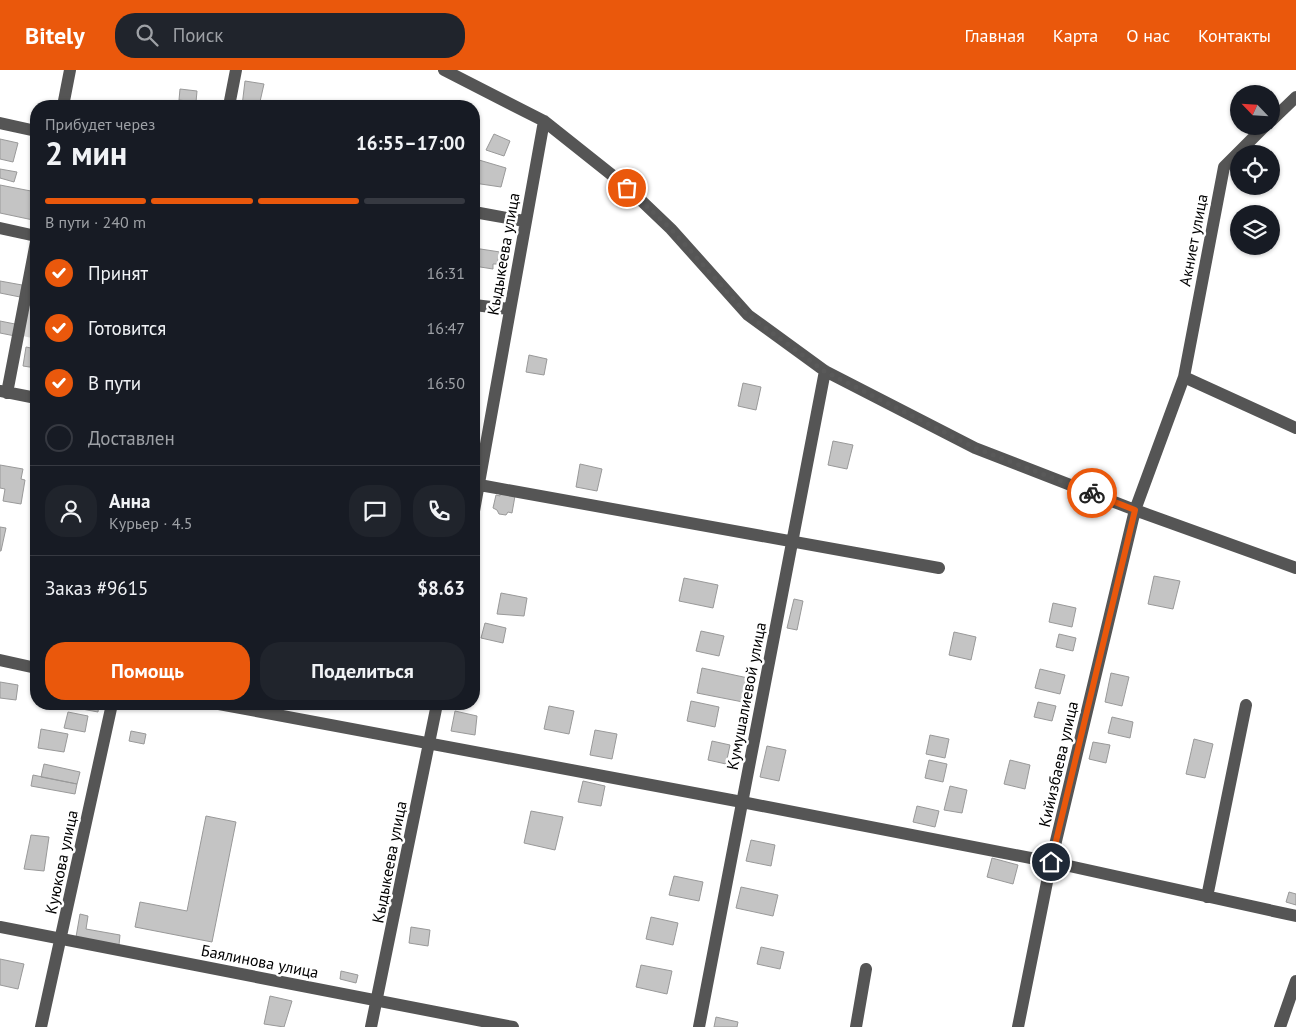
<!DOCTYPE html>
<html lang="ru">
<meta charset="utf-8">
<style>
body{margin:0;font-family:"PT Sans",sans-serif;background:#20242c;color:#f1f3f6;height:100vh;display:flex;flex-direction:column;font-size:19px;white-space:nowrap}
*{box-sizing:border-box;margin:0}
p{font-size:16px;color:#9ea1a6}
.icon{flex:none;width:28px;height:28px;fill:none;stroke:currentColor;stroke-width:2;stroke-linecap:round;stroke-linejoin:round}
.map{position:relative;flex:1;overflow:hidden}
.panel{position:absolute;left:30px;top:30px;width:450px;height:610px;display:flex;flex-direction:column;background:#171b24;border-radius:20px;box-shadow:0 1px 4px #0004}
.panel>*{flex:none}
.needle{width:32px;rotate:295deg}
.controls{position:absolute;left:1230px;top:15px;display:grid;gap:10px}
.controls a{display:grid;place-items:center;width:50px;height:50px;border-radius:50%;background:#171b24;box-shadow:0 1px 4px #0004;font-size:25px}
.pin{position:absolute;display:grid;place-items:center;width:42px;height:42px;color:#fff;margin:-21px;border:2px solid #fff;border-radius:50%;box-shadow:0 1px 5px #0007}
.courier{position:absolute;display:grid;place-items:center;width:50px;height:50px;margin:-25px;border:4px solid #ea580c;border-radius:50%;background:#fff;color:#222;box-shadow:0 1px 6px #0007}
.overview em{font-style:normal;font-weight:700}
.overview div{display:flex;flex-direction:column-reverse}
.overview{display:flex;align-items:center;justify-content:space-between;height:85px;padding:0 15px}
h1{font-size:32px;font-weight:700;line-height:38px}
.bar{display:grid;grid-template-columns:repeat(4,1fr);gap:8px 5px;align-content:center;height:60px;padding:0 15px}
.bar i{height:6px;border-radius:4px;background:#363941}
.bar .active{background:#ea580c}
.bar p{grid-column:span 4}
.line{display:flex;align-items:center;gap:12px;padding:0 15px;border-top:1px solid #363941}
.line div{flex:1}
.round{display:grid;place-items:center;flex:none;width:52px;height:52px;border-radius:20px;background:#20242c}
ol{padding:0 15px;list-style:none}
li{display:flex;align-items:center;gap:15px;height:55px}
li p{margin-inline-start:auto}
li .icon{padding:5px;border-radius:50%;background:#ea580c;color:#fff;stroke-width:4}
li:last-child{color:#9ea1a6}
li i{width:28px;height:28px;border:2px solid #363941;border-radius:50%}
.primary-button{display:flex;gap:10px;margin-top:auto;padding:10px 15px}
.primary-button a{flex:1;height:58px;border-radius:20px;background:#ea580c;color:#fff;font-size:20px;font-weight:700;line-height:58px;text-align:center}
.primary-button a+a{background:#20242c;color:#f1f3f6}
header{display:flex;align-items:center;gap:30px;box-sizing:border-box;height:70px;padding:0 25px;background:#ea580c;color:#fff}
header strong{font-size:24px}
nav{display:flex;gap:28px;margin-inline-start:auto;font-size:18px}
.search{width:350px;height:45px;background:#20242c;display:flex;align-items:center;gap:12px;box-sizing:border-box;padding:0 18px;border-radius:20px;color:#9ea1a6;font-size:19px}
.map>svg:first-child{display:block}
.green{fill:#dcdcdc}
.building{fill:#c4c4c4;stroke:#999}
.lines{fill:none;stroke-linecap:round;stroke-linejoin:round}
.minor{stroke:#555;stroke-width:12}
.done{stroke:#595959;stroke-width:5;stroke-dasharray:0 9}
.route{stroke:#ea580c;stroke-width:6}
.labels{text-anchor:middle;stroke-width:5;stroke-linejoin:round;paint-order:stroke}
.street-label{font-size:16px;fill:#000;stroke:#fff}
</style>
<header>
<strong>Bitely</strong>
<div class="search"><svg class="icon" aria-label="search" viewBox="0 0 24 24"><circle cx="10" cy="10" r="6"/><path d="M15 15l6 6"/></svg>Поиск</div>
<nav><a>Главная</a><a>Карта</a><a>О нас</a><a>Контакты</a></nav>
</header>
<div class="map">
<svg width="1296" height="957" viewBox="0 0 1296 957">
<rect width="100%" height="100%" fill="#fff"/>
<path class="green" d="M33,219L36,220V269L23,266Z"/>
<path class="building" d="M245,11L264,14L259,36H242Z
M180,19L197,21L196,32L179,30Z
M494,64L510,71L504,86L486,80Z
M0,69L18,73L13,92L0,89Z
M479,90L506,98L501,117L474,113Z
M0,99L17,102L14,112L0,108Z
M0,115L36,122V134L33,150L0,143Z
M474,178L500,182L497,194H493V199L474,196Z
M0,211L22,215L20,227L0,223Z
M0,251L15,254V266L0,263Z
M26,277L36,279V298L23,296Z
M529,285L547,289L544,305L526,302Z
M743,313L761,317L756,340L738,336Z
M833,371L853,375L847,399L828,395Z
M580,394L602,399L597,421L576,417Z
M0,395L23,399L21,409L25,410L21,434L3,431L5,419L0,418Z
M500,423L515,426L512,443L508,442L506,445L499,444L497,440L493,438L496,425L500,426Z
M0,457L6,458L1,481H0Z
M1154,506L1180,511L1173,539L1148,534Z
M684,508L718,515L713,538L679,531Z
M501,523L527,528L524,546L497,544Z
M794,529L803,531L797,560L787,558Z
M1053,533L1076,538L1072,557L1049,552Z
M485,553L506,558L503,573L481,568Z
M701,561L724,566L719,586L696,581Z
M954,562L976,567L971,590L949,585Z
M1059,564L1076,568L1073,581L1056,577Z
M702,598L748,608L743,632L697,623Z
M1040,599L1065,605L1060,624L1035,618Z
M1111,603L1129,607L1122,636L1105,632Z
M0,612L18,615L16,630L0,628Z
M691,631L719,637L715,657L687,651Z
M1038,632L1056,636L1052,651L1034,647Z
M83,634H99L98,642L82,639Z
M549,636L574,641L569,664L544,659Z
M455,641L477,646L475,665L451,661Z
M68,642L88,646L85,662L64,658Z
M1112,647L1133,652L1130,668L1108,663Z
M41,659L68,664L64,682L38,678Z
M595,660L617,664L612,689L590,685Z
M131,661L146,664L144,674L129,671Z
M930,665L949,669L945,688L926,684Z
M1194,669L1213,674L1205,708L1186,704Z
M712,671L730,675L726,694L708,690Z
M1093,672L1110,675L1106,693L1089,689Z
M767,676L786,680L779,711L760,707Z
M929,690L947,694L943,712L925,708Z
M1010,690L1030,695L1025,719L1004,714Z
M44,694L80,702L77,714L41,707Z
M33,705L77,714L75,724L31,716Z
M583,711L605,716L601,736L578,732Z
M950,716L967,720L962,743L944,740Z
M917,736L939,741L935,757L913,752Z
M531,741L563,747L555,780L524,773Z
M206,746L236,752L212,872L135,857L140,832L187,841Z
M31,765L49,767L44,801L24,799Z
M751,770L775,775L771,796L746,791Z
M992,788L1018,795L1013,814L987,807Z
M674,806L703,812L699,831L669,825Z
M741,817L778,825L773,846L736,838Z
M1289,822L1296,824V835L1286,832Z
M80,844L88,846L86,859L120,865L119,875L76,867Z
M651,847L678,853L673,875L646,869Z
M411,857L430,860L428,876L409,873Z
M761,877L784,882L780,899L757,894Z
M0,889L24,894L18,919L0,915Z
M641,895L672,901L667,924L636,917Z
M341,901L358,905L356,913L340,909Z
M270,926L292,931L284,957L264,954Z
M716,947L738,952L737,957H714Z"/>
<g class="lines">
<path class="minor" d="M444,0L544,51L627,117L671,159L748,245L825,301L975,378L1135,440L1296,498
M63,36L70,0
M229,36L236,0
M1271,51L1296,27
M0,53L36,61
M474,142L524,151
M0,158L36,166
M474,235L509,239
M1184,307L1296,358
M0,321L36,328
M7,323L36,172
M474,414L939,498
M474,441L544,51
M0,590L36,598
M219,634L742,732L1051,792L1296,846
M1207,827L1246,635
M0,857L513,957
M41,957L112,634
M371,957L437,634
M699,957L825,301
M856,957L866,899
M1018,957L1051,792L1135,440L1184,307L1224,97L1265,56
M1280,957L1296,911"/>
</g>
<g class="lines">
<path class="done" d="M627,118L671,159L748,245L824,301L975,378L1092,423"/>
<path class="route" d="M1051,792L1135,440L1092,423"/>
</g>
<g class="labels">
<g class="street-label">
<text transform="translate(1193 170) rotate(-79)" y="6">Акниет улица</text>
<text transform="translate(503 184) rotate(-80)" y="6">Кыдыкеева улица</text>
<text transform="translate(746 626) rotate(-79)" y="6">Кумушалиевой улица</text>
<text transform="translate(1058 694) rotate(-77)" y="6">Кийизбаева улица</text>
<text transform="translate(61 792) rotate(-78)" y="6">Куюкова улица</text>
<text transform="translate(389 792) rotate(-79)" y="6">Кыдыкеева улица</text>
<text transform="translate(260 891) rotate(11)" y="6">Баялинова улица</text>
</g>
</g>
</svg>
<div class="controls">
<a><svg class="needle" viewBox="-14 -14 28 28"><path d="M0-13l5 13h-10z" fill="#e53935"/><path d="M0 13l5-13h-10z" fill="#9ea1a6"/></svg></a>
<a><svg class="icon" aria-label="locate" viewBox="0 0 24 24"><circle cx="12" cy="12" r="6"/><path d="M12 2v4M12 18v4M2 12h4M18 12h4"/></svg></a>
<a><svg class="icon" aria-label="layers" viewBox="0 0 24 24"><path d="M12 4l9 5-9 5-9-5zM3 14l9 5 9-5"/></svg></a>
</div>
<div class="pin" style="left:627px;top:118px;background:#ea580c"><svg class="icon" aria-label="bag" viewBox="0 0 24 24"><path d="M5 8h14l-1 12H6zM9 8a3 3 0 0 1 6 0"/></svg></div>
<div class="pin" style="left:1051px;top:792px;background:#1f2937"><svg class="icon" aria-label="home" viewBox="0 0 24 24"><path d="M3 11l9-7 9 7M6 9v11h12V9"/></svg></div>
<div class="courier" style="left:1092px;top:423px"><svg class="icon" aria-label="bike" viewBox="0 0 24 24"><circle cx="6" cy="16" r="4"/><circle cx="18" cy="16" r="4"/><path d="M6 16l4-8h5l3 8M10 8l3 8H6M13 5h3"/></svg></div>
<section class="panel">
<div class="overview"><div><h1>2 мин</h1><p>Прибудет через</p></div><em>16:55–17:00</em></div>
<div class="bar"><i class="active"></i><i class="active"></i><i class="active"></i><i></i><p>В пути · 240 m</p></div>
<ol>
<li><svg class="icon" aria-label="check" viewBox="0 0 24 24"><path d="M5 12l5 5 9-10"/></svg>Принят<p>16:31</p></li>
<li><svg class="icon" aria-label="check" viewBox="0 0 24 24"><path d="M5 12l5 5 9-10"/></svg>Готовится<p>16:47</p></li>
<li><svg class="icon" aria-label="check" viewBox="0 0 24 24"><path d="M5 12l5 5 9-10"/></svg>В пути<p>16:50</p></li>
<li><i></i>Доставлен</li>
</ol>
<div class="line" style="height:90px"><a class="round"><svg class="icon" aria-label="person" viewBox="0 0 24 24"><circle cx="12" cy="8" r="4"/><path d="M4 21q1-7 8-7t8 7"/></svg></a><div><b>Анна</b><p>Курьер · 4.5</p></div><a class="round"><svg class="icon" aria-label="chat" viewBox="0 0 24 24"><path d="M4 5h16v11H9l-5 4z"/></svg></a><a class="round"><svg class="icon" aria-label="phone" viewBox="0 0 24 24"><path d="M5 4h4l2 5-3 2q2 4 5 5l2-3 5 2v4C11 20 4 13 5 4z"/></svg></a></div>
<div class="line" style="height:65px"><div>Заказ #9615</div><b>$8.63</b></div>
<div class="primary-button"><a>Помощь</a><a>Поделиться</a></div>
</section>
</div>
